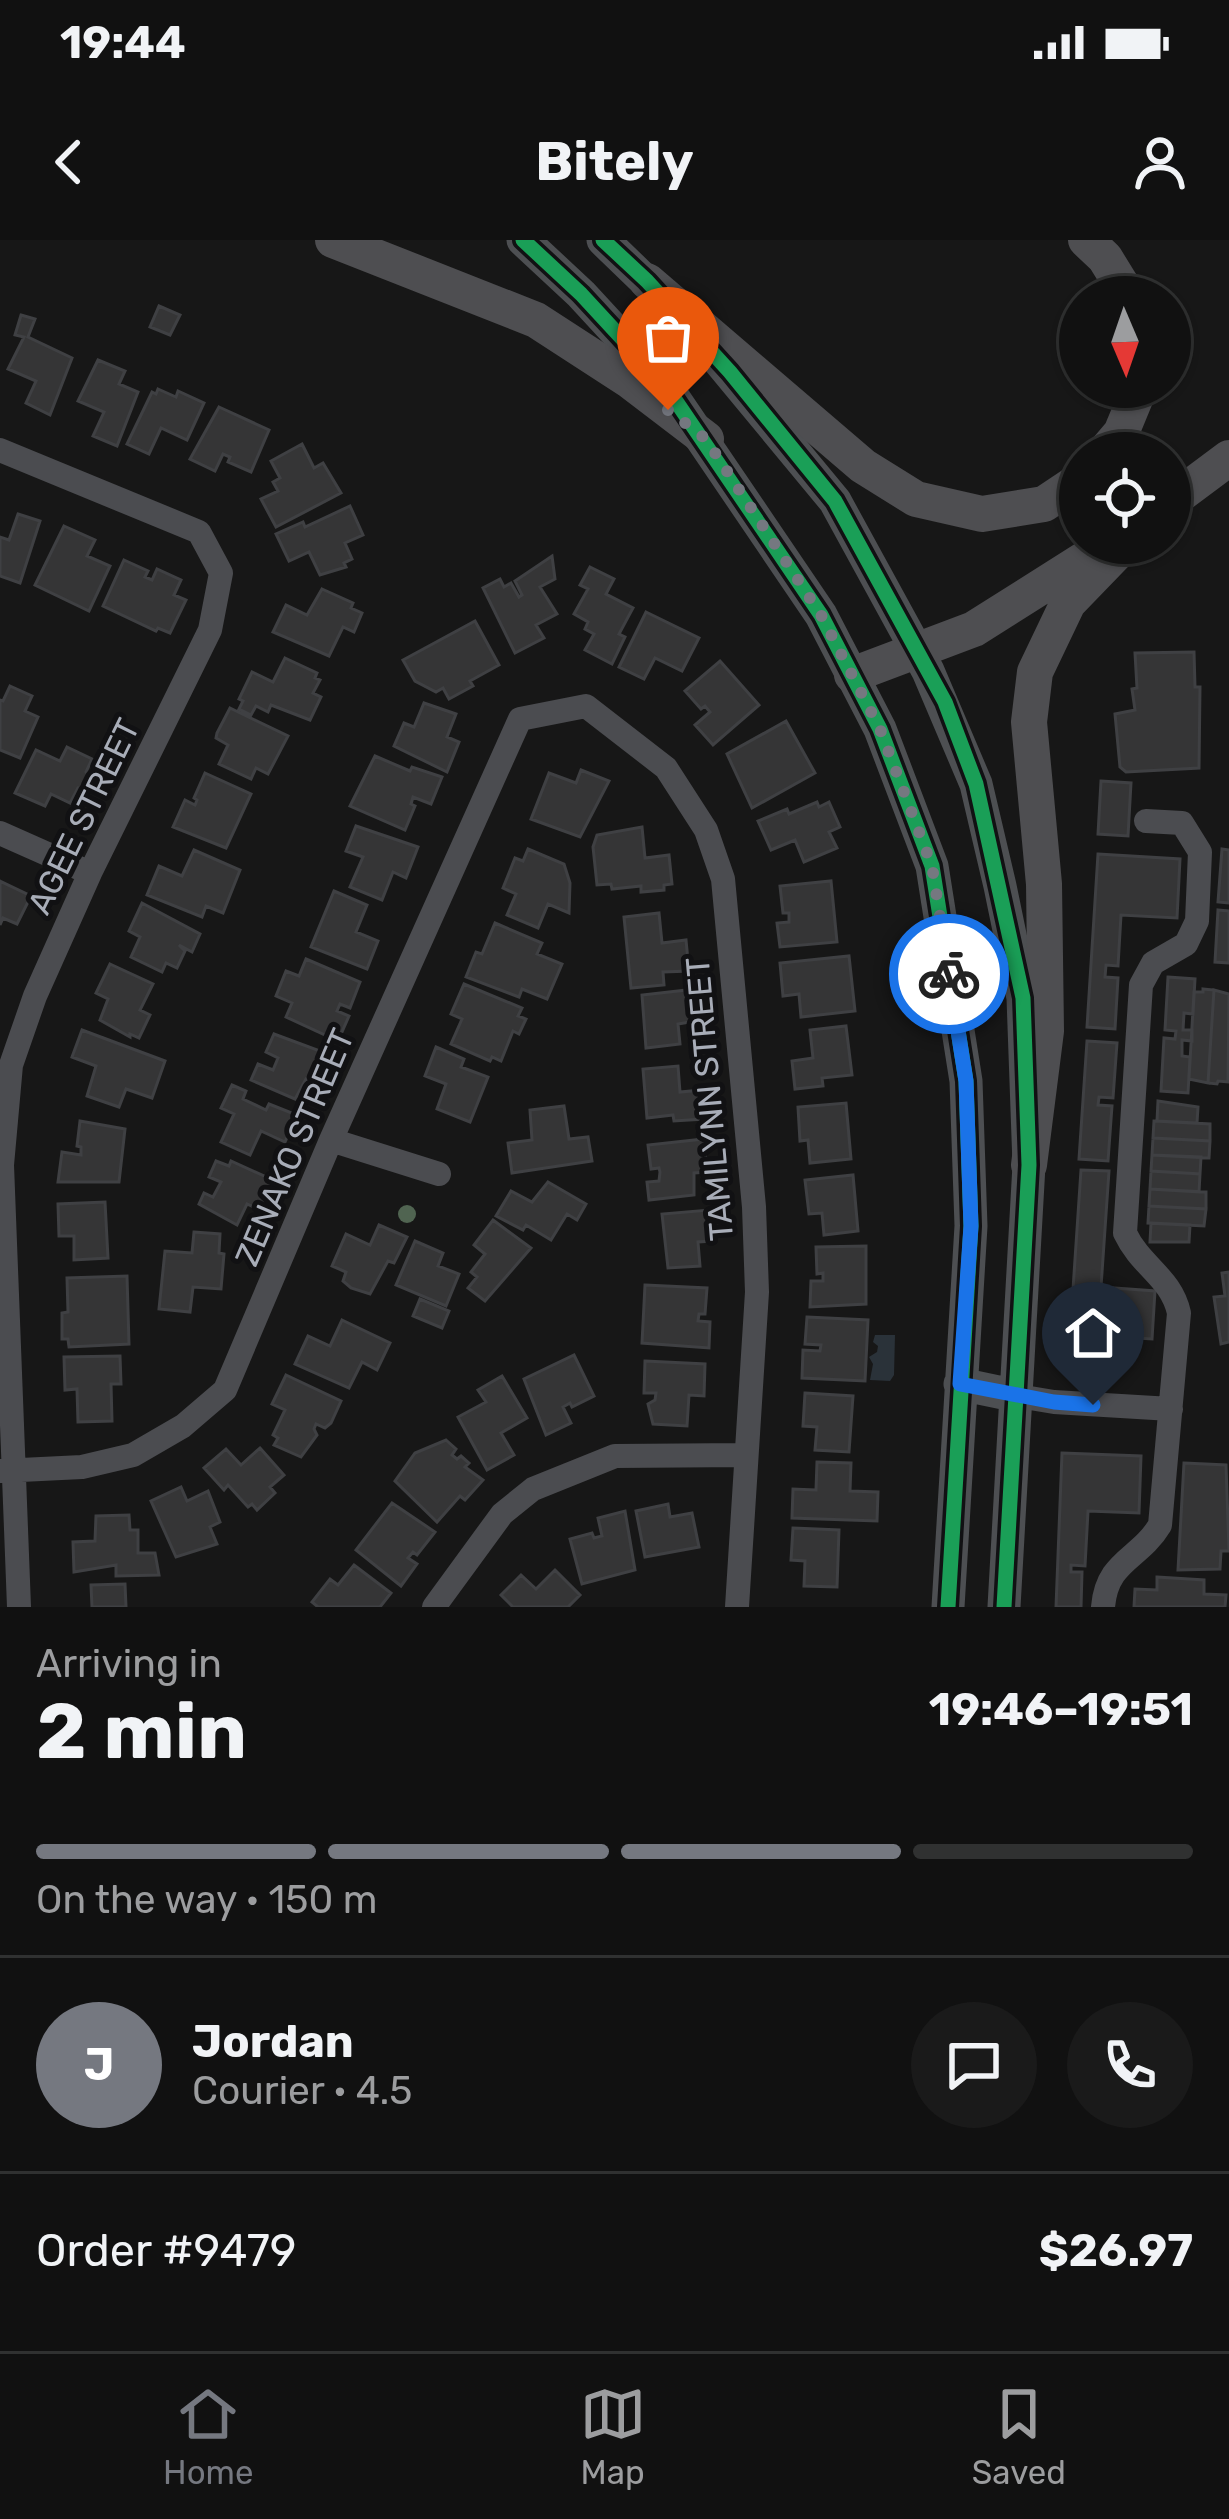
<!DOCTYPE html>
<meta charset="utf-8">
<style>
body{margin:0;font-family:Rubik,sans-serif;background:#1a1a1a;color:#f1f3f6;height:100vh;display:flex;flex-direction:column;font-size:45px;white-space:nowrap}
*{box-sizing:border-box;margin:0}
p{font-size:39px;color:#9c9d9f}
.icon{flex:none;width:66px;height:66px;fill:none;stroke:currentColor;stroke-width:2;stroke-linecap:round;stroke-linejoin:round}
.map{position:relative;height:1367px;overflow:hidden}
.side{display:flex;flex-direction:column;background:#111;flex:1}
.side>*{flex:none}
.needle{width:78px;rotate:178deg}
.tools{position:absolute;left:1059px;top:36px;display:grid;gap:24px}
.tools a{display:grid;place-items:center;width:132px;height:132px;border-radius:50%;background:#111;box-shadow:0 3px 9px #0004,0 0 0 3px #303131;font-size:60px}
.pin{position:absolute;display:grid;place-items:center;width:102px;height:102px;color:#fff;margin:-123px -51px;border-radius:50% 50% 50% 0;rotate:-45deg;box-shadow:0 0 12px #0007}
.pin .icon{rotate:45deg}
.courier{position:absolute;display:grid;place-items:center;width:120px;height:120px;margin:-60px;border:9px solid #1a73e8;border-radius:50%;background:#fff;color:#222;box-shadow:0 3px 15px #0007}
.headline em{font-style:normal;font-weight:700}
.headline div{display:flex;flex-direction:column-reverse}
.headline{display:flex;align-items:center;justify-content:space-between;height:204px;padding:0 36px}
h1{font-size:78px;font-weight:700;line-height:90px}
.bar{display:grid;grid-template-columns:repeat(4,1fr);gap:18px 12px;align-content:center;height:144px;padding:0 36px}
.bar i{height:15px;border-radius:9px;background:#303131}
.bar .active{background:#757880}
.bar p{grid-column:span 4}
.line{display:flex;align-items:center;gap:30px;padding:0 36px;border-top:3px solid #303131}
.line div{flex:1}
.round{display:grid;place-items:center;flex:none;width:126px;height:126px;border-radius:63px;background:#1a1a1a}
.status{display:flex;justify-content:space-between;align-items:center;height:84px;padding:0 60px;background:#111;direction:ltr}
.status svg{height:33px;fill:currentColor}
header{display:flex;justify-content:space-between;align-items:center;height:156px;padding:0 36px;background:#111;font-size:54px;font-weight:700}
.tab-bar{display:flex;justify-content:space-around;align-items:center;height:168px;border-top:3px solid #303131;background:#111;font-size:33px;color:#9c9d9f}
.tab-bar a{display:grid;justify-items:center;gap:6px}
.tab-bar .active{color:#757880}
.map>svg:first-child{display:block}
.water{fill:#2a3239}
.building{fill:#353536;stroke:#3f4043;stroke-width:3}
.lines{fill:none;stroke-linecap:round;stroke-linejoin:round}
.minor{stroke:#4b4c50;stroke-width:24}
.major{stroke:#4d4f52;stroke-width:33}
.highway{stroke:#4e4e51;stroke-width:36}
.cycleway-casing{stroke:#111113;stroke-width:22}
.cycleway{stroke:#1a9f57;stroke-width:15}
.tree{fill:#506451}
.done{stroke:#757880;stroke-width:12;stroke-dasharray:0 21.6}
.route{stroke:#1a73e8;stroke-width:15}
.labels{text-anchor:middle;stroke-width:10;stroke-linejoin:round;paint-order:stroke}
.street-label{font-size:33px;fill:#a8adb8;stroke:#111113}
</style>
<div class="status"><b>19:44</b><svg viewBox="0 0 49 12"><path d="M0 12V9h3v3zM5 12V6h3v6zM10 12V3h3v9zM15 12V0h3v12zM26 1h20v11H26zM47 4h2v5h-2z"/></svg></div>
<header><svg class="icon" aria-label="back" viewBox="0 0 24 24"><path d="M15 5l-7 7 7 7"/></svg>Bitely<svg class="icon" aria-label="person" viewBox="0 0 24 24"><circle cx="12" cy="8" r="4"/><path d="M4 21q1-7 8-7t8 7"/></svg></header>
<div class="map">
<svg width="1229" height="1367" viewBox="0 0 1229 1367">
<rect width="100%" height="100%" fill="#171717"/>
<path class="water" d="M875,1095H895L894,1135L890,1141L870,1140L873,1124L869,1117L877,1112L878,1106L873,1102Z"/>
<path class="building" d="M159,66L180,75L170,95L150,87Z
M21,75L35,79L28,97L72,118L50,175L26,163L36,141L8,129L24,97L15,95Z
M98,120L125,131L119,144L138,152L117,206L93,196L104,172L78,161Z
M158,149L176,157L178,151L204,163L187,200L161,188L149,214L127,204L152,152L156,154Z
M219,167L269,190L251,232L228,222L230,217L223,214L215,231L190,219Z
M302,204L314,228L323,223L341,253L276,287L261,259L278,251L273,242L280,238L271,221Z
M350,266L363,295L345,303L352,319L344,323L346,327L320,335L309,312L289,321L276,294L303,282L305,287Z
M18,274L40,281L20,343L0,336V297L9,300Z
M64,286L95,300L87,316L110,326L89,371L35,345Z
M552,316L555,339L540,347L557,374L536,385L544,398L515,413L483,348L500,339L504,347L511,343L519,357L522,355L515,341Z
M124,320L148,331L145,337L152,340L157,329L181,340L174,355L186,360L170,393L158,388L156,391L103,366Z
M590,327L614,339L606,354L633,368L619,394L625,397L612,424L585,410L594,394L585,389L588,382L574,374L588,349L580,345Z
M322,349L353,363L351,368L362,373L354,392L343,387L329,416L273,392L286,365L307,375Z
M646,372L699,398L682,431L655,418L644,439L619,427Z
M475,381L499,425L470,441L473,446L449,459L443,448L436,452L415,441L403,420Z
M1194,412L1195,447H1200L1199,528L1126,532L1120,527L1115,474L1135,470L1132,449L1137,448L1135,413Z
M285,418L317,433L315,438L320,440L313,453L321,457L310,480L271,465L268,472L256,466L251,475L239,469L243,461L239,459L252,432L273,442Z
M720,421L759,465L713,505L695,485L710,472L705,466L701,469L685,451Z
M10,446L32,456L25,471L38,477L20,518L0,510V460L3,461Z
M424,463L456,474L447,497L459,502L447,532L394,506L404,483L414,487Z
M230,468L288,496L268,534L256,528L251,539L219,524L228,505L216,498L217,493Z
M786,481L815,533L752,568L727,514Z
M67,507L92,519L86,532L91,540L88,547L78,548L70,563L51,554L45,566L15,553L36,510L60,521Z
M375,516L410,531L412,527L442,537L431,564L413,557L411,564L415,566L405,590L350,566Z
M581,530L609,541L580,597L531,579L549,533L576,543Z
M205,533L251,554L226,608L173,587L185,560L195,565L197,560L194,558Z
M1101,541L1131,543L1128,596L1098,594Z
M817,562L819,567L829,562L840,587L829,592L837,608L804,622L795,600L771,610L758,581L787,569L789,574Z
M356,586L418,607L406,638L393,632L382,660L350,647L363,617L346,611Z
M642,587L645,618L669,615L672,644L664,645V650L641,652V646L612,649L611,644L597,645L593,607L597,595Z
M528,609L564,624L570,643L569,673L548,664L538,688L507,675L516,654L503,648L515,618L523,621Z
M1222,609L1229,610V663L1218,662Z
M194,610L240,630L223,673L206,666L202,677L147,655L159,626L182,636Z
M1098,614L1180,619L1177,678L1121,675L1118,726L1106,725L1105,737L1118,738L1115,789L1087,787Z
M0,641L31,656L17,684L3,678L0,685Z
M831,641L837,702L780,707L777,683L789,682V673H783L780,646Z
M334,651L367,665L356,692L378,701L367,729L311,707Z
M142,663L200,694L192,712L179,705L185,711L177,728L166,723L162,732L131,717L140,697L129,691Z
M1218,670L1229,671V723L1215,722Z
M659,673L662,703L686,700L689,731L663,732L664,745L631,748L624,677Z
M495,683L542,703L537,714L562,724L547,759L522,749L519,757L466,737L476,712L482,714Z
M849,716L855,771L801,777L799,754L783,756L780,723Z
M306,719L360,742L350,768L340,764L337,771L349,776L338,801L286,777L292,763L276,756L286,731L299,736Z
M110,724L153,744L140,770L150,775L139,798L130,794V797L100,780L108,759L96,753Z
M1168,737L1195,739L1193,774L1184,773L1183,790H1192V801L1182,800V816L1190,817L1188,853L1161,851L1164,798L1175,799L1176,791L1165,790Z
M464,744L522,768L518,776L526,779L519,794L513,791L501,821L492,817L490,821L451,804L462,779L451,774Z
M1203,749L1214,750L1208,843L1189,839L1194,752H1203Z
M687,750L690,782L678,784L680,804L646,808L642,755Z
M1214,750L1229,754L1228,842L1218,841L1217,844L1208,843Z
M846,786L852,835L822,838L823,846L795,849L792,821L813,818L810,790Z
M82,790L165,821L152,858L126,849L119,867L87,856L96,826L72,817Z
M274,794L331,815L319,845L306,839L295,859L251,840L258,824L273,830L278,818L266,812Z
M1087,801L1117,803L1113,858L1099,857L1098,865L1112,866L1108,921L1079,919Z
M436,807L464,819L461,827L488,837L470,882L437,869L446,844L425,836Z
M678,826L680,852L702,850L704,879L674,881L673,875L647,878L643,829Z
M232,845L246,851L243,859L266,870L269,864L297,875L285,902L261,891L250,915L221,902L234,874L221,868Z
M1158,861L1198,867L1197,883L1157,881Z
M846,863L851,919L810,923L808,900L800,901L798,867Z
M564,866L569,899L588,897L592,921L512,933L508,903L532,900L530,870Z
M80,881L125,889L119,942H58L62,912L81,915V907L77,906Z
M1154,881L1210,884V901L1153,898Z
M1153,898L1210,901L1209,918L1152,915Z
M704,899L707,932L694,933V955L649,960L647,942L659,941L660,932L659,928L651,929L648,905Z
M1152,915L1201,917L1200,934L1151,931Z
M216,921L229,926L231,921L273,940L260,970L247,964L237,985L199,964L204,953L213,957L221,942L209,937Z
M1081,930L1109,931L1101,1047L1155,1051L1152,1099L1070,1094Z
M1151,931L1200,934L1199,952L1150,949Z
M853,935L858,991L824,995L822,973L809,974L805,940Z
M548,942L586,964L577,980L567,974L551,1000L526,985L523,990L496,976L511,951L532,962Z
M1150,949L1206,952V969L1149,966Z
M105,962L108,1018L74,1020V996H59L58,964Z
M1149,966L1206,969L1204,986L1148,983Z
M709,970L712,1001L698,1002L700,1026L668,1028L662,974Z
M493,980L531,1008L485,1061L468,1048L477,1037L471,1032L485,1014L474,1005Z
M1151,983L1190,985L1189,1002H1150Z
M379,985L407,997L394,1023L388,1021L370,1054L351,1048L343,1041L346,1032L332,1026L346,994L370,1005Z
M194,992L220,994L219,1013L224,1014L221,1049L193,1047L190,1072L159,1069L165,1011L192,1013Z
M415,1001L443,1013L438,1026L459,1034L446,1066L396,1045Z
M866,1006V1064L810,1067L811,1041H823V1033L817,1034L816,1007Z
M1229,1032V1102L1221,1104L1214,1057L1225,1056L1222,1033Z
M127,1036L129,1104L69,1107L68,1099H62V1073L68,1072L67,1038Z
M645,1045L707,1048L705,1074H699L698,1081L710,1082L709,1108L642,1103Z
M420,1059L449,1071L442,1088L413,1076Z
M807,1077L868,1080L865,1141L802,1138L803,1110L820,1111L821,1105L805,1104Z
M342,1080L390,1103L377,1130L362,1122L349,1148L295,1124L308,1096L330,1106Z
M574,1115L594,1156L572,1167L570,1163L563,1167L571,1183L546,1195L524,1139Z
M120,1116L121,1144H111L112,1181L78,1182L77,1149L65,1150L64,1117Z
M645,1121L705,1124L704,1156L689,1155L687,1186L653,1184L648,1164L655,1160L656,1153H644Z
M286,1135L341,1161L331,1183L325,1188L316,1184L314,1189L317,1195L301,1217L274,1205L278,1198L273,1195L285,1170L272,1164Z
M502,1136L527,1178L501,1193L514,1215L487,1230L458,1177L486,1162L478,1150Z
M805,1153L853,1156L849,1212L815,1210L817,1187L803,1186Z
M446,1200L456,1209L452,1215L457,1219L461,1216L469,1223L465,1227L483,1240L465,1260L460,1256L437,1282L395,1241L415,1213Z
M260,1208L284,1235L270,1247L275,1253L257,1270L252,1264L248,1267L228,1245L224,1250L204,1228L226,1209L241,1225Z
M1062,1213L1141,1216L1139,1273L1088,1271L1085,1326L1071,1325V1332H1082L1081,1367H1056Z
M817,1222L851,1223L850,1251L878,1252L877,1281L792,1278L793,1249L816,1250Z
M1184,1223L1226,1225L1229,1311H1221L1220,1329L1178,1330Z
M181,1247L187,1261L208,1251L220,1282L210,1287L217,1304L176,1317L151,1261Z
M392,1263L435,1292L417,1315L413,1312L408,1318L417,1324L401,1346L356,1310Z
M668,1264L670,1277L692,1273L699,1307L645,1317L636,1271Z
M625,1271L635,1330L582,1344L570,1299L592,1293L594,1298L602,1296L598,1278Z
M129,1275L130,1290H138V1313H155L159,1335L116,1336V1325L74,1332L73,1302L95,1301L96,1276Z
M793,1288L839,1290L837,1347L804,1346L805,1321L791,1320Z
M354,1325L391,1353L380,1367H318L312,1362L330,1339L338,1345Z
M555,1330L580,1355L568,1367H513L501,1355L521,1335L536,1349Z
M1157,1337L1204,1340V1354L1226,1355L1225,1367H1134L1135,1349L1157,1350Z
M125,1344L126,1367H92L91,1345Z"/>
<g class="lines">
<path class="minor" d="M0,210L199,292L221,333L210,390L90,633L35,756L11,825L2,925L19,1367
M0,593L90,633
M331,900L439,934
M1018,1156L1054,1162L1171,1169
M0,1231L82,1227L133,1215L183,1186L225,1150L331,900L520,479L586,466L666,528L706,590L723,639L754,967L757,1052L737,1367
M434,1367L502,1274L533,1249L615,1216L746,1215
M1103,1367C1107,1320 1139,1320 1160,1285L1179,1073C1171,1037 1141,1027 1125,993L1141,745L1153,723L1186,704L1197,681L1200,612L1182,583L1146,581"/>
<path class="major" d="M523,0L581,54L665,145L821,375L880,489L932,626L966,841L971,986L948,1367
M603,0L663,58
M710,110L835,261L928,431L976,544L1000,646L1023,758L1029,925L1004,1367
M960,1144L1018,1156"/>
<path class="highway" d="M333,0L536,80L630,141L706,199
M1086,0L1105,18L1129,57
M647,41L863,226L916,259L982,274L1044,264L1080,240
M1104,213L1121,193L1140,147
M1170,262L1229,218
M852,435L974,389L1099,310
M1029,925L1046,791L1044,644L1029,482L1035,432L1068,363L1126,303"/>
<defs>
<path id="cycleway" d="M523,0L581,54L665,145L821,375L880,489L932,626L966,841L971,986L948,1367
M603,0L647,41L730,132L835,261L945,462L976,544L1023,758L1029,925L1004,1367"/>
</defs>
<use href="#cycleway" class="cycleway-casing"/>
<use href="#cycleway" class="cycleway"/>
</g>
<circle class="tree" cx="407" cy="974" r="9"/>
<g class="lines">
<path class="done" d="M668,170L706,199L821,375L880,489L932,626L949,734"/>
<path class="route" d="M949,734L966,841L971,986L960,1144L1054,1162L1093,1165"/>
</g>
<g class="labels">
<g class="street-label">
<text transform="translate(83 576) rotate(-64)" y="12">AGEE STREET</text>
<text transform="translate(709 859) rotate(-95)" y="12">TAMILYNN STREET</text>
<text transform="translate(294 907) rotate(-67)" y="12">ZENAKO STREET</text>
</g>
</g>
</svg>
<div class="tools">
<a><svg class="needle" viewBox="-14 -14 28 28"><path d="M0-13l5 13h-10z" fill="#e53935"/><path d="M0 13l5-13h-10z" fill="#9c9d9f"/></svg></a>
<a><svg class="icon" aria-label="locate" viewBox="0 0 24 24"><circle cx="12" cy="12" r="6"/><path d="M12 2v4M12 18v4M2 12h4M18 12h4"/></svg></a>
</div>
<div class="pin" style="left:668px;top:170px;background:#ea580c"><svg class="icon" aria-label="bag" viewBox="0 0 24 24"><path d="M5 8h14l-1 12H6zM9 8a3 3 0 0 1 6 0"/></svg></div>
<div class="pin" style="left:1093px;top:1165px;background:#1f2937"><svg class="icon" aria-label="home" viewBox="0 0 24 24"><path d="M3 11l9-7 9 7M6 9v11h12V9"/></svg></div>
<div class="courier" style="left:949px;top:734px"><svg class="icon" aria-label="bike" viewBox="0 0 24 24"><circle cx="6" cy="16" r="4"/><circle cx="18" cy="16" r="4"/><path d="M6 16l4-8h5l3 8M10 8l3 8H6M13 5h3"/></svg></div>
</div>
<section class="side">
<div class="headline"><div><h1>2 min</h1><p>Arriving in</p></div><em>19:46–19:51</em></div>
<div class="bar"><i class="active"></i><i class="active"></i><i class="active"></i><i></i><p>On the way · 150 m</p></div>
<div class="line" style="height:216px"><b class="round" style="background:#757880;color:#fff">J</b><div><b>Jordan</b><p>Courier · 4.5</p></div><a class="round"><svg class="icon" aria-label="chat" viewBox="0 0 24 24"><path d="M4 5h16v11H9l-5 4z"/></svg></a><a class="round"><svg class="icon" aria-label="phone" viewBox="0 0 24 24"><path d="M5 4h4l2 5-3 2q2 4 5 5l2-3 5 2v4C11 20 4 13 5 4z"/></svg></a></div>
<div class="line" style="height:156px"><div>Order #9479</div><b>$26.97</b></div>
</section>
<nav class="tab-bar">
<a class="active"><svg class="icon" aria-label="home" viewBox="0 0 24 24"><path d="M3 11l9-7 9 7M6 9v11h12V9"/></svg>Home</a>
<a><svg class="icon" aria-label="map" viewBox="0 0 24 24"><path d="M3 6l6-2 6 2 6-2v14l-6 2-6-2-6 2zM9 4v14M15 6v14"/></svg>Map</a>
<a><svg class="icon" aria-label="saved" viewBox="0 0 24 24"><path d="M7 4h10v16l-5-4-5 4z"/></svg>Saved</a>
</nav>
